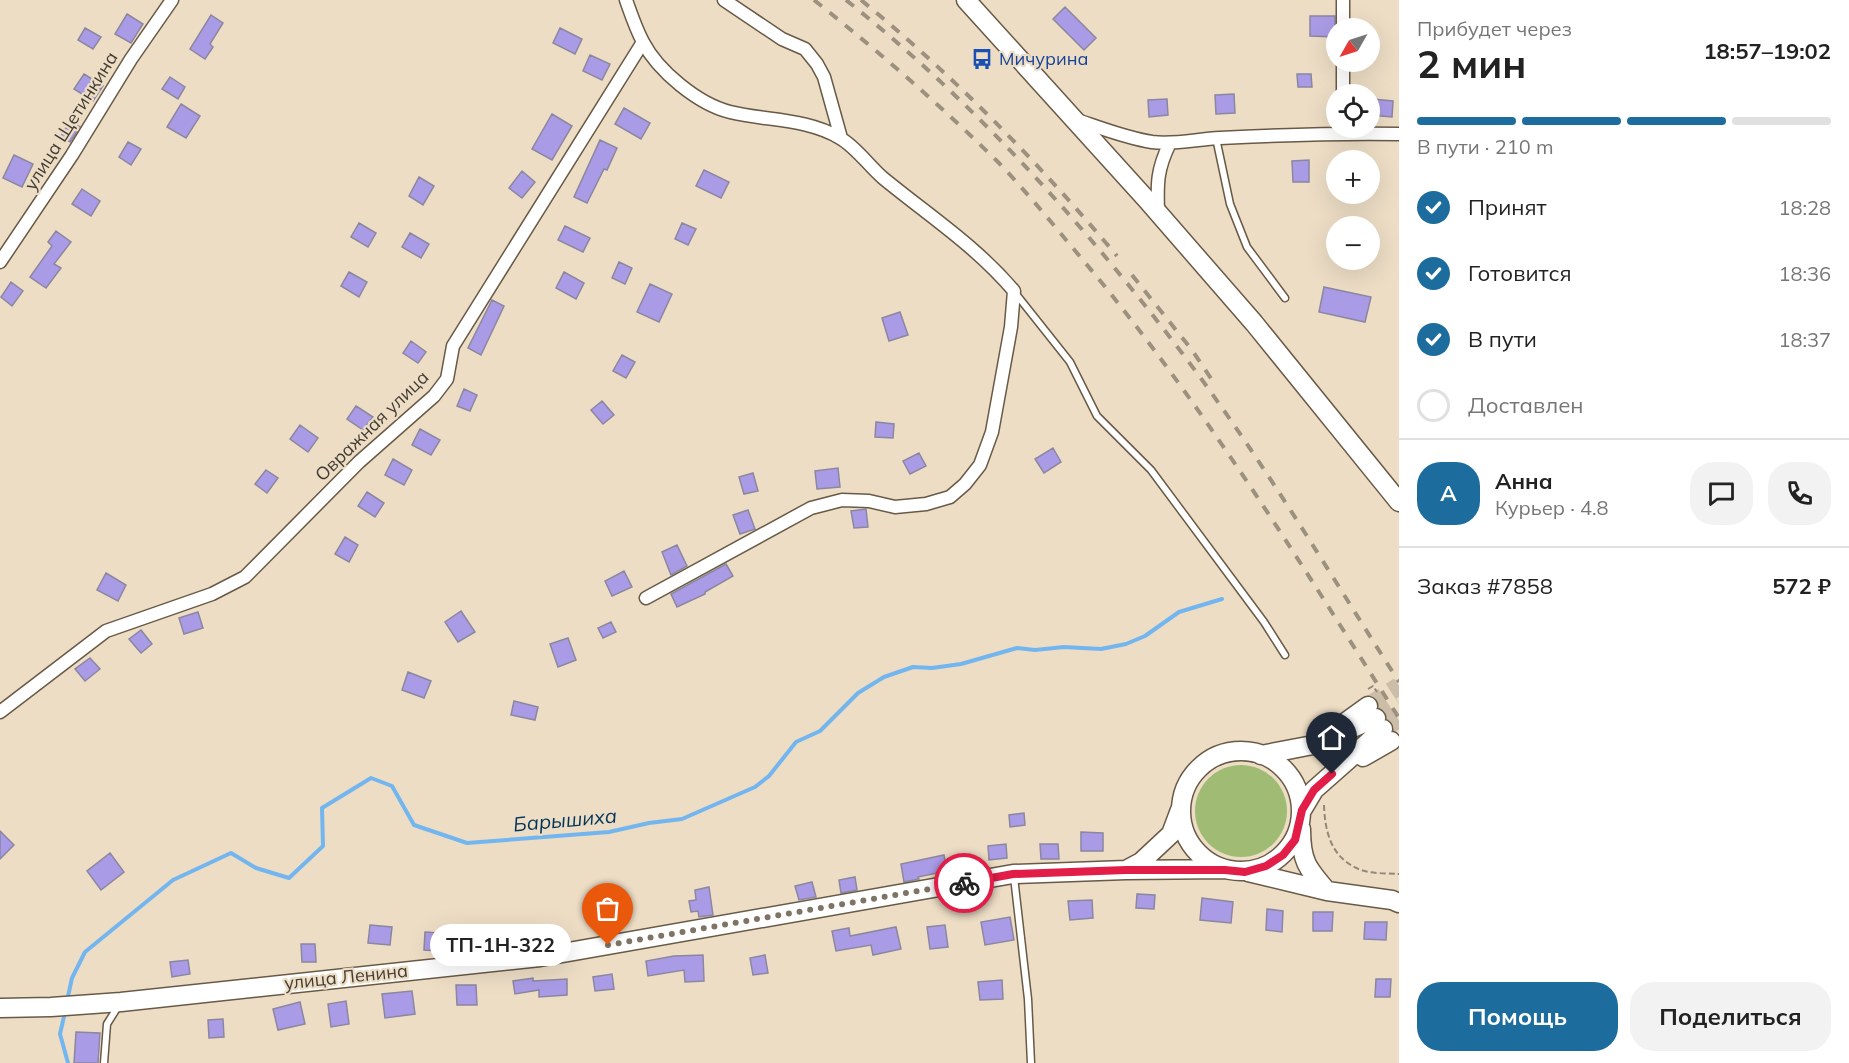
<!DOCTYPE html>
<html lang="ru">
<meta charset="utf-8">
<style>
body{margin:0;font-family:Mulish,sans-serif;background:#f2f2f2;color:#222;height:100vh;display:flex;flex-direction:column;font-size:22px;white-space:nowrap}
*{box-sizing:border-box;margin:0}
p{font-size:20px;color:#767676}
.icon{flex:none;width:33px;height:33px;fill:none;stroke:currentColor;stroke-width:2;stroke-linecap:round;stroke-linejoin:round}
.map{position:relative;flex:1;overflow:hidden}
.side{display:flex;flex-direction:column;background:#fff;width:450px}
.side>*{flex:none}
.needle{width:39px;rotate:231deg}
.tools{position:absolute;left:1326px;top:18px;display:grid;gap:12px}
.tools a{display:grid;place-items:center;width:54px;height:54px;border-radius:50%;background:#fff;box-shadow:0 6px 24px #0002;font-size:30px}
.pin{position:absolute;display:grid;place-items:center;width:51px;height:51px;color:#fff;margin:-62px -26px;border-radius:50% 50% 50% 0;rotate:-45deg;box-shadow:0 0 6px #0007}
.pin .icon{rotate:45deg}
.courier{position:absolute;display:grid;place-items:center;width:60px;height:60px;margin:-30px;border:4px solid #e11d48;border-radius:50%;background:#fff;color:#222;box-shadow:0 2px 8px #0007}
.bubble{position:absolute;height:42px;border-radius:21px;background:#fff;box-shadow:0 6px 24px #0002;font-size:20px;font-weight:700;line-height:42px;text-align:center}
.headline em{font-style:normal;font-weight:700}
.headline div{display:flex;flex-direction:column-reverse}
.headline{display:flex;align-items:center;justify-content:space-between;height:102px;padding:0 18px}
h1{font-size:39px;font-weight:700;line-height:45px}
.bar{display:grid;grid-template-columns:repeat(4,1fr);gap:9px 6px;align-content:center;height:72px;padding:0 18px}
.bar i{height:8px;border-radius:4px;background:#e0e0e0}
.bar .active{background:#1d6c9e}
.bar p{grid-column:span 4}
.line{display:flex;align-items:center;gap:15px;padding:0 18px;border-top:2px solid #e0e0e0}
.line div{flex:1}
.round{display:grid;place-items:center;flex:none;width:63px;height:63px;border-radius:24px;background:#f2f2f2}
ol{padding:0 18px;list-style:none}
li{display:flex;align-items:center;gap:18px;height:66px}
li p{margin-inline-start:auto}
li .icon{padding:6px;border-radius:50%;background:#1d6c9e;color:#fff;stroke-width:4}
li:last-child{color:#767676}
li i{width:33px;height:33px;border:3px solid #e0e0e0;border-radius:50%}
.button{display:flex;gap:12px;margin-top:auto;padding:12px 18px}
.button a{flex:1;height:69px;border-radius:24px;background:#1d6c9e;color:#fff;font-size:24px;font-weight:700;line-height:69px;text-align:center}
.button a+a{background:#f2f2f2;color:#222}
main{display:flex;flex:1;min-height:0}
.map>svg:first-child{display:block}
.green{fill:#a0bc74}
.lines{fill:none;stroke-linecap:round;stroke-linejoin:round}
.stream{stroke:#73b6ef;stroke-width:4}
.building{fill:#aa9be6;stroke:#8b879f;stroke-width:1.5}
.secondary-tunnel{stroke:#cbbda8;stroke-width:18;stroke-dasharray:18 9;stroke-linecap:butt}
.service-casing{stroke:#685a46;stroke-width:9}
.minor-casing{stroke:#685a46;stroke-width:15}
.secondary-casing{stroke:#685a46;stroke-width:21}
.path{stroke:#938878;stroke-width:2;stroke-dasharray:6 3;stroke-linecap:butt}
.service{stroke:#fff;stroke-width:6}
.minor{stroke:#fff;stroke-width:12}
.secondary{stroke:#fff;stroke-width:18}
.rail{stroke:#9c907f;stroke-width:4;stroke-dasharray:10 10;stroke-linecap:butt}
.done{stroke:#7e7465;stroke-width:6;stroke-dasharray:0 10.8}
.route{stroke:#e11d48;stroke-width:8}
.labels{text-anchor:middle;stroke-width:4.5;stroke-linejoin:round;paint-order:stroke}
.transit-label{font-size:18px;fill:#164399;stroke:#edddc5;text-anchor:start}
.street-label{font-size:18px;fill:#423c32;stroke:#edddc5}
.water-label{font-size:20px;font-style:italic;fill:#003559;stroke:#edddc5}
</style>
<main>
<div class="map">
<svg width="1399" height="1063" viewBox="0 0 1399 1063">
<rect width="100%" height="100%" fill="#edddc5"/>
<path class="green" d="M1195 811a46 46 0 1 1 92 0a46 46 0 1 1-92 0Z"/>
<g class="lines">
<path class="stream" d="M67,1001L72,978L85,952L173,880L231,853L256,868L289,878L323,846L322,808L371,778L392,786L414,825L467,843L609,832L649,823L682,819L755,787L769,776L796,742L820,731L858,693L884,677L913,667L932,668L961,664L1017,648L1035,650L1064,647L1101,649L1126,644L1145,636L1179,612L1222,599
M65,1012L60,1034L68,1063"/>
</g>
<path class="building" d="M1065,7L1096,38L1084,50L1053,19Z
M127,14L143,24L131,43L115,34Z
M211,15L223,23L210,44L213,47L205,59L190,49Z
M1310,16H1335V37L1310,36Z
M85,28L101,37L93,49L78,40Z
M560,28L582,39L575,54L553,43Z
M590,55L610,64L602,80L583,71Z
M84,74L103,86L93,101L74,89Z
M1297,74H1311L1312,87H1298Z
M170,77L185,87L178,99L162,89Z
M1234,94L1235,113L1216,114L1215,95Z
M1167,99L1168,115L1149,117L1148,100Z
M1372,99L1393,101L1392,117L1370,115Z
M181,104L200,116L186,138L167,127Z
M624,108L650,123L641,139L615,124Z
M552,114L572,126L552,160L532,149Z
M70,121L80,127L70,142L61,136Z
M600,140L617,148L607,170L604,169L587,203L574,197Z
M128,142L141,149L131,165L119,157Z
M14,155L33,164L22,187L3,178Z
M1309,160V182H1293L1292,161Z
M704,170L729,182L721,198L696,186Z
M522,171L535,182L522,198L509,188Z
M419,177L434,186L423,205L409,196Z
M82,189L100,201L91,216L72,204Z
M359,223L376,233L368,247L351,237Z
M682,223L696,229L688,245L675,239Z
M565,226L590,238L583,252L558,240Z
M56,231L71,242L54,264L61,268L46,288L30,277L52,246L48,242Z
M410,233L429,244L421,258L402,247Z
M619,262L632,268L625,284L612,278Z
M349,272L367,282L359,297L341,286Z
M564,272L584,283L576,299L556,288Z
M11,282L23,291L12,306L1,297Z
M650,284L672,294L659,322L637,312Z
M1324,287L1371,297L1365,322L1319,312Z
M492,300L504,306L481,355L468,348Z
M900,312L908,335L889,341L882,318Z
M411,341L426,352L418,363L403,353Z
M622,355L635,362L626,378L613,371Z
M464,389L477,395L470,411L457,406Z
M602,401L614,415L603,424L591,410Z
M356,406L373,417L363,430L347,419Z
M876,422L894,424L893,438L875,437Z
M300,425L318,438L308,452L290,439Z
M420,429L440,440L431,455L412,445Z
M1053,448L1061,462L1044,473L1035,459Z
M919,453L926,466L910,474L903,461Z
M393,459L412,470L404,485L385,475Z
M838,468L840,487L817,489L815,471Z
M266,470L278,478L267,493L255,484Z
M753,473L758,491L744,494L739,477Z
M367,492L384,503L375,517L358,506Z
M866,509L868,527L854,528L851,511Z
M748,510L755,529L740,534L733,515Z
M345,537L358,545L349,562L335,554Z
M677,545L687,566L671,575L662,552Z
M726,564L733,576L705,592V594L677,607L671,594Z
M624,571L632,587L612,596L605,581Z
M106,573L126,585L118,601L97,590Z
M461,611L475,632L458,642L445,622Z
M198,612L203,628L184,634L179,618Z
M611,622L616,632L603,638L598,628Z
M141,630L152,644L141,653L129,639Z
M568,638L576,660L558,667L550,644Z
M90,658L100,669L85,681L75,669Z
M408,672L431,681L424,698L402,690Z
M514,701L538,707L535,720L511,715Z
M1024,813L1025,825L1010,827L1009,815Z
M0,831L14,845L0,859Z
M1081,832L1103,833V851H1081Z
M1006,844L1007,858L989,860L988,846Z
M1040,844H1058L1059,859H1041Z
M110,853L124,872L101,890L87,871Z
M944,855L947,871L918,877L919,879L904,882L901,864Z
M855,877L857,890L841,893L839,880Z
M812,882L816,897L799,900L795,886Z
M709,887L713,915L699,917L698,911L691,912L689,901L696,900L695,890Z
M1137,894L1155,895L1154,909L1136,908Z
M1202,898L1233,902L1231,923L1200,920Z
M1092,900L1093,918L1070,920L1068,901Z
M1267,909L1283,911L1282,932L1266,930Z
M1313,912H1333L1332,931H1313Z
M1010,917L1014,940L985,945L981,922Z
M1365,922H1387L1386,940L1364,939Z
M370,925L392,927L390,945L368,943Z
M945,925L948,947L930,949L927,927Z
M552,926L554,943L539,946L537,929Z
M896,927L901,949L873,955L871,945L836,951L832,931L849,928L850,936Z
M507,929L510,946L494,949L491,931Z
M425,932L440,933L439,951L424,950Z
M301,944H315L316,962H302Z
M703,955L704,981L685,982L684,970L648,976L646,961L674,956Z
M765,955L768,973L753,975L750,958Z
M188,960L190,974L172,977L170,962Z
M612,974L614,989L595,991L593,977Z
M533,978V981L567,979V995L539,997V990L515,994L513,981Z
M1376,979H1391L1390,997H1375Z
M1002,980L1003,999L980,1000L978,982Z
M456,985H476L477,1005H457Z
M412,991L415,1014L385,1018L382,994Z
M346,1001L349,1024L331,1027L328,1004Z
M300,1002L305,1024L278,1030L273,1009Z
M223,1019L224,1037L209,1038L208,1020Z
M76,1032L100,1033L98,1063H74Z"/>
<g class="lines">
<path class="secondary-tunnel" d="M1368,706L1399,686
M1376,718L1399,703
M1383,729L1399,719"/>
<defs>
<path id="service" d="M1216,138L1230,204L1247,247L1285,298
M1016,294L1070,362L1097,416L1151,470L1264,622L1285,655
M1014,877L1028,999L1031,1063
M104,1063L107,1024L119,1005"/>
<path id="minor" d="M626,0C631,14 636,29 643,42C658,71 698,104 730,112C767,121 806,118 840,138C856,147 869,166 883,178C928,215 976,246 1014,291L1011,327L992,432L980,465L965,484L950,497L926,504L895,507L869,501L842,500L811,508L646,598
M724,0L782,39L805,49L817,64L824,77L841,138
M1343,28V0
M1343,94V62
M1077,120C1101,128 1126,138 1152,142C1175,145 1197,139 1220,138C1280,135 1339,133 1399,134
M1158,212C1157,183 1157,169 1170,143
M0,262L72,155L131,59L172,0
M0,712L106,631L212,594L245,577L359,462L434,396L447,379L453,346L643,42"/>
<path id="secondary" d="M966,0L1147,200L1254,323L1399,502
M1343,724L1368,706
M1181 811a60 60 0 1 1 120 0a60 60 0 1 1-120 0Z
M1261,755L1313,745L1376,718
M1363,757L1391,741
M1302,810L1314,790L1383,729
M1301,829C1301,861 1307,868 1327,891
M1126,870L1141,862L1171,834L1180,810
M1248,872L1327,891L1392,900L1399,903
M0,1008L51,1007L121,1002L540,957L1013,874L1126,870L1225,869"/>
</defs>
<use href="#service" class="service-casing"/>
<use href="#minor" class="minor-casing"/>
<use href="#secondary" class="secondary-casing"/>
<path class="path" d="M1368,689L1373,686L1377,692
M1324,805C1325,834 1332,859 1361,870C1372,874 1387,873 1399,874"/>
<use href="#service" class="service"/>
<use href="#minor" class="minor"/>
<use href="#secondary" class="secondary"/>
<path class="rail" d="M814,0C878,51 939,104 997,161C1025,190 1051,222 1077,253C1200,398 1297,558 1399,718
M846,0C974,102 1083,223 1182,353C1261,457 1328,571 1399,682
M861,0C955,77 1039,163 1117,256
M1132,275L1192,350L1212,380"/>
</g>
<g class="lines">
<path class="done" d="M608,945L964,883"/>
<path class="route" d="M964,883L1013,874L1126,870H1225L1245,872L1266,866L1283,855L1295,840L1302,810L1314,790L1332,774"/>
</g>
<defs>
<symbol id="bus-bare" viewBox="-9 -9 18 18"><path d="M-5-6H5V4H4V6H2V4H-2V6H-4V4H-5ZM-3.5-4V0h7V-4ZM-3.5 1.2v1.5H-2V1.2ZM2 1.2v1.5H3.5V1.2Z" fill="#1a4fb4" stroke="#edddc5" stroke-width="2.5" paint-order="stroke"/></symbol>
</defs>
<g fill-rule="evenodd">
<use href="#bus-bare" x="967" y="44" width="30" height="30"/>
</g>
<g class="labels">
<g class="transit-label">
<text x="999" y="65">Мичурина</text>
</g>
<g class="street-label">
<text transform="translate(71 121) rotate(-58)" y="6">улица Щетинкина</text>
<text transform="translate(372 426) rotate(-44)" y="6">Овражная улица</text>
<text transform="translate(346 977) rotate(-6)" y="6">улица Ленина</text>
</g>
<g class="water-label">
<text transform="translate(565 820) rotate(-5)" y="7">Барышиха</text>
</g>
</g>
</svg>
<div class="tools">
<a><svg class="needle" viewBox="-14 -14 28 28"><path d="M0-13l5 13h-10z" fill="#e53935"/><path d="M0 13l5-13h-10z" fill="#767676"/></svg></a>
<a><svg class="icon" aria-label="locate" viewBox="0 0 24 24"><circle cx="12" cy="12" r="6"/><path d="M12 2v4M12 18v4M2 12h4M18 12h4"/></svg></a>
<a>+</a>
<a>−</a>
</div>
<div class="pin" style="left:608px;top:945px;background:#ea580c"><svg class="icon" aria-label="bag" viewBox="0 0 24 24"><path d="M5 8h14l-1 12H6zM9 8a3 3 0 0 1 6 0"/></svg></div>
<div class="pin" style="left:1332px;top:774px;background:#1f2937"><svg class="icon" aria-label="home" viewBox="0 0 24 24"><path d="M3 11l9-7 9 7M6 9v11h12V9"/></svg></div>
<div class="courier" style="left:964px;top:883px"><svg class="icon" aria-label="bike" viewBox="0 0 24 24"><circle cx="6" cy="16" r="4"/><circle cx="18" cy="16" r="4"/><path d="M6 16l4-8h5l3 8M10 8l3 8H6M13 5h3"/></svg></div>
<div class="bubble" style="left:430px;top:924px;width:141px">ТП-1Н-322</div>
</div>
<section class="side">
<div class="headline"><div><h1>2 мин</h1><p>Прибудет через</p></div><em>18:57–19:02</em></div>
<div class="bar"><i class="active"></i><i class="active"></i><i class="active"></i><i></i><p>В пути · 210 m</p></div>
<ol>
<li><svg class="icon" aria-label="check" viewBox="0 0 24 24"><path d="M5 12l5 5 9-10"/></svg>Принят<p>18:28</p></li>
<li><svg class="icon" aria-label="check" viewBox="0 0 24 24"><path d="M5 12l5 5 9-10"/></svg>Готовится<p>18:36</p></li>
<li><svg class="icon" aria-label="check" viewBox="0 0 24 24"><path d="M5 12l5 5 9-10"/></svg>В пути<p>18:37</p></li>
<li><i></i>Доставлен</li>
</ol>
<div class="line" style="height:108px"><b class="round" style="background:#1d6c9e;color:#fff">А</b><div><b>Анна</b><p>Курьер · 4.8</p></div><a class="round"><svg class="icon" aria-label="chat" viewBox="0 0 24 24"><path d="M4 5h16v11H9l-5 4z"/></svg></a><a class="round"><svg class="icon" aria-label="phone" viewBox="0 0 24 24"><path d="M5 4h4l2 5-3 2q2 4 5 5l2-3 5 2v4C11 20 4 13 5 4z"/></svg></a></div>
<div class="line" style="height:78px"><div>Заказ #7858</div><b>572 ₽</b></div>
<div class="button"><a>Помощь</a><a>Поделиться</a></div>
</section>
</main>
